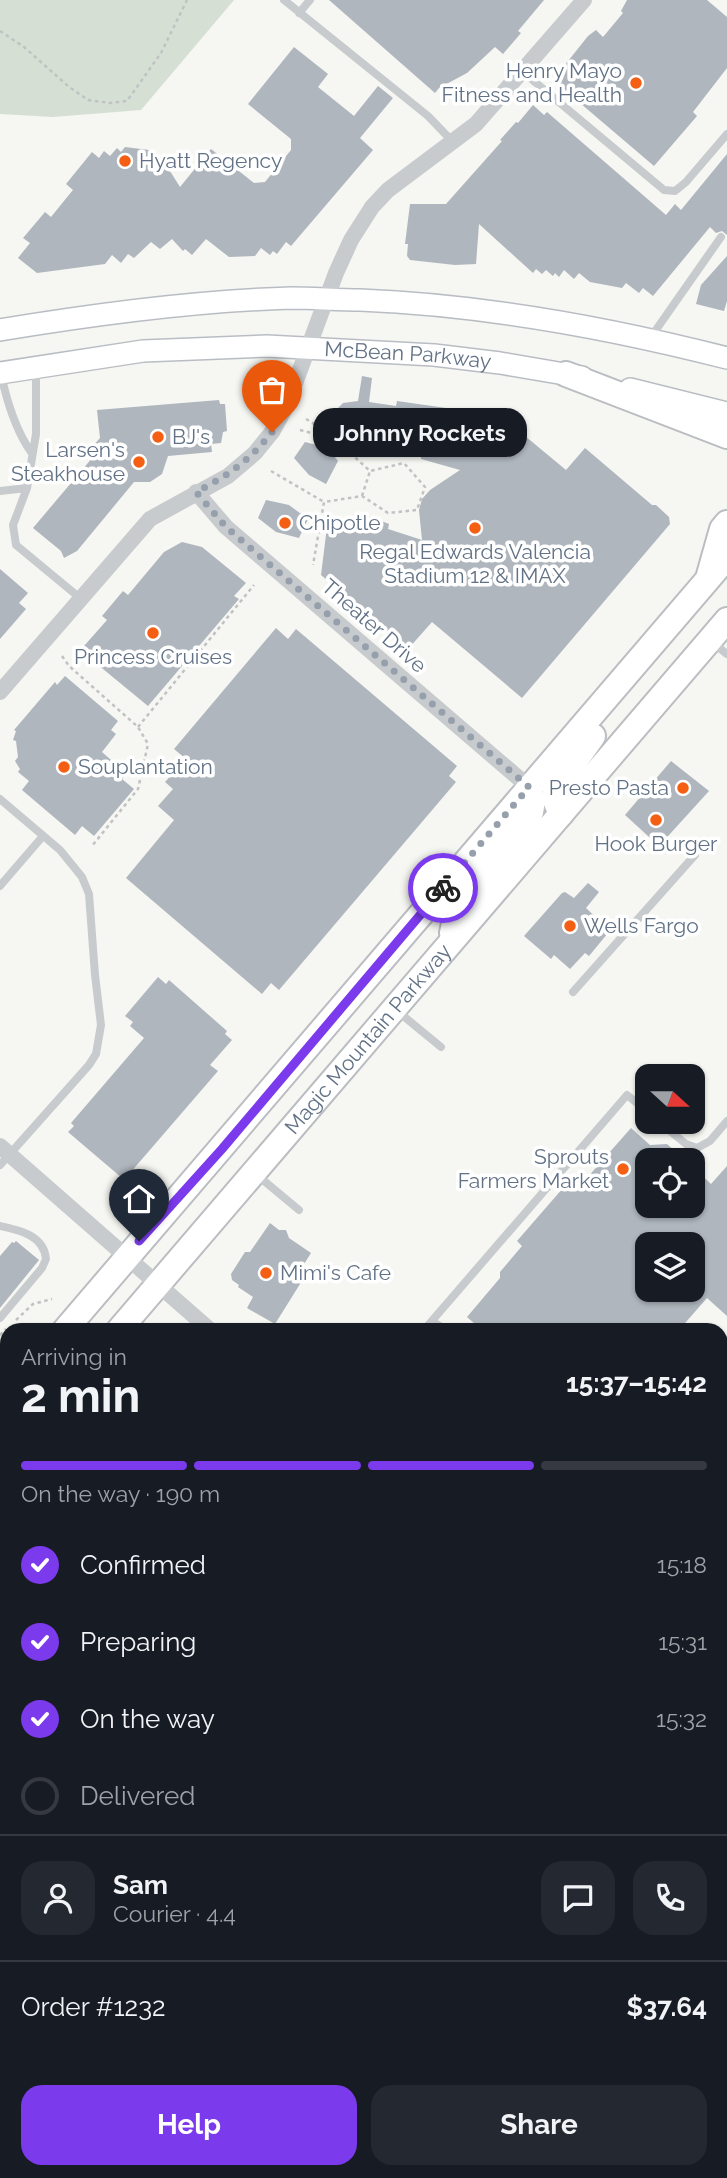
<!DOCTYPE html>
<meta charset="utf-8">
<style>
body{margin:0;font-family:Raleway,sans-serif;background:#242831;color:#f1f3f6;height:100vh;display:flex;flex-direction:column;font-size:26px;white-space:nowrap}
*{box-sizing:border-box;margin:0}
p{font-size:23px;color:#9ea1a6}
.icon{flex:none;width:38px;height:38px;fill:none;stroke:currentColor;stroke-width:2;stroke-linecap:round;stroke-linejoin:round}
.map{position:relative;flex:1;overflow:hidden}
.drawer{position:absolute;left:0px;top:1323px;width:728px;height:856px;display:flex;flex-direction:column;background:#171b24;border-radius:21px 21px 0 0;box-shadow:0 2px 5px #0004}
.drawer>*{flex:none}
.needle{width:46px;rotate:111deg}
.tools{position:absolute;left:635px;top:1064px;display:grid;gap:14px}
.tools a{display:grid;place-items:center;width:70px;height:70px;border-radius:14px;background:#171b24;box-shadow:0 2px 5px #0004;font-size:35px}
.pin{position:absolute;display:grid;place-items:center;width:60px;height:60px;color:#fff;margin:-72px -30px;border-radius:50% 50% 50% 0;rotate:-45deg;box-shadow:0 0 7px #0007}
.pin .icon{rotate:45deg}
.courier{position:absolute;display:grid;place-items:center;width:70px;height:70px;margin:-35px;border:5px solid #7c3aed;border-radius:50%;background:#fff;color:#222;box-shadow:0 2px 9px #0007}
.bubble{position:absolute;height:49px;border-radius:21px;background:#171b24;box-shadow:0 2px 5px #0004;font-size:23px;font-weight:700;line-height:49px;text-align:center}
.head em{font-style:normal;font-weight:700}
.head div{display:flex;flex-direction:column-reverse}
.head{display:flex;align-items:center;justify-content:space-between;height:119px;padding:0 21px}
h1{font-size:46px;font-weight:700;line-height:52px}
.bar{display:grid;grid-template-columns:repeat(4,1fr);gap:10px 7px;align-content:center;height:84px;padding:0 21px}
.bar i{height:9px;border-radius:5px;background:#363941}
.bar .current{background:#7c3aed}
.bar p{grid-column:span 4}
.line{display:flex;align-items:center;gap:18px;padding:0 21px;border-top:2px solid #363941}
.line div{flex:1}
.round{display:grid;place-items:center;flex:none;width:74px;height:74px;border-radius:21px;background:#242831}
ol{padding:0 21px;list-style:none}
li{display:flex;align-items:center;gap:21px;height:77px}
li p{margin-inline-start:auto}
li .icon{padding:7px;border-radius:50%;background:#7c3aed;color:#fff;stroke-width:4}
li:last-child{color:#9ea1a6}
li i{width:38px;height:38px;border:4px solid #363941;border-radius:50%}
.button{display:flex;gap:14px;margin-top:auto;padding:14px 21px}
.button a{flex:1;height:80px;border-radius:21px;background:#7c3aed;color:#fff;font-size:28px;font-weight:700;line-height:80px;text-align:center}
.button a+a{background:#242831;color:#f1f3f6}
.map>svg:first-child{display:block}
.green{fill:#d6dfd3}
.lines{fill:none;stroke-linecap:round;stroke-linejoin:round}
.river{stroke:#c1cbd1;stroke-width:30}
.building{fill:#afb6bd;fill-rule:evenodd}
.secondary-casing{stroke:#b9bdc3;stroke-width:24}
.primary-casing{stroke:#babdc1;stroke-width:28}
.path{stroke:#c0c2c4;stroke-width:2.5;stroke-dasharray:3.5 3.5;stroke-linecap:butt}
.lane{stroke:#c8cbce;stroke-width:8}
.street{stroke:#c8cbce;stroke-width:16}
.secondary{stroke:#fff;stroke-width:21}
.primary{stroke:#fff;stroke-width:24}
.done{stroke:#96a0ac;stroke-width:7;stroke-dasharray:0 12.6}
.route{stroke:#7c3aed;stroke-width:9}
.poi-dot{fill:#f45f14;stroke:#fff;stroke-width:2.5}
.labels{text-anchor:middle;stroke-width:7;stroke-linejoin:round;paint-order:stroke}
.poi-label{font-size:21px;fill:#627286;stroke:#fff;text-anchor:start}
.street-label{font-size:21px;fill:#627286;stroke:#fff}
</style>
<div class="map">
<svg width="727" height="2178" viewBox="0 0 727 2178">
<rect width="100%" height="100%" fill="#f6f6f2"/>
<path class="green" d="M0,0H234L141,110L53,117L0,114Z"/>
<g class="lines">
<path class="river" d="M721,2106L727,2103
M580,2178L592,2172"/>
</g>
<path class="building" d="M329,0H544L518,31L521,33L503,54L495,47L467,73L439,88L435,93Z
M627,0H707L727,17V68L693,112L697,116L654,166L553,80L588,36L596,30L603,37L623,13L621,11Z
M294,47L328,74L318,87L354,116L378,86L393,98L360,138L373,150L291,246L286,242L277,254L273,251L270,255L261,248L255,256L229,257L206,239L192,255L185,249L183,251L172,239L160,249L151,242L134,258L128,254L121,263L112,255L105,264L37,273L18,258L30,243L23,238L45,212L51,217L68,196L73,190L66,184L92,152L99,158L104,151L110,156L117,148L121,152L125,147L149,150L163,160L180,187L211,149L254,183L265,182L291,150V139L248,104Z
M533,105L544,115L547,112L666,215L675,204L681,210L727,154V235L722,231L716,233L710,227L653,296L643,288L639,293L626,283L622,288L590,282L579,273L574,279L564,270L559,277L555,273L553,276L546,270L542,274L536,269L533,273L479,224L476,264L455,265L410,260L407,256L408,244H405L410,204H446L502,141L500,140L516,122L518,123Z
M727,256V301L724,311L696,304L701,285Z
M362,376L372,378L369,402L396,406L397,401L488,414V419L496,420L493,439L520,442L525,436L566,470L585,448L652,505H656L669,517L670,524L522,698L432,622L408,649L321,575L327,527L352,531L355,515L371,517L389,524L388,529L422,540L419,510L422,499L430,490L460,470L421,459V456L394,451V454L369,457L337,432L333,419L335,411L343,403L358,401Z
M219,400L220,404H225L227,431L223,432L221,443L211,444L212,452L168,456L162,474L150,482H134L77,551L64,558L61,551L33,528L98,451L92,447L100,438L97,410Z
M305,442L328,448L338,461L326,484L309,475L294,458Z
M266,500L289,505L308,519L299,538L276,532L258,518Z
M182,542L202,547L246,583L234,596L239,599L148,706L86,655L89,651L84,646L107,620L102,616L123,591L128,595L164,552Z
M0,569L28,593L19,603L26,609L0,639Z
M276,628L288,639L296,629L457,766L449,776L456,782L279,990L271,983L262,994L126,878L174,820L158,806L173,789L165,782L186,759L174,749Z
M65,676L118,721L111,730L116,734L102,752L127,774L122,779L134,789L94,836L82,826L75,835L22,790L29,781L18,772L20,769L15,761L18,757L16,741L13,740L16,731L14,730L55,682L57,685Z
M671,761L709,791L659,846L625,815Z
M588,883L599,892L586,908L606,927L604,930L608,933L589,956L585,953L570,969L554,955L551,959L524,936L562,893L565,892L574,898Z
M158,977L166,984L169,980L227,1031L225,1034L232,1040L210,1065L218,1071L130,1173L128,1171L122,1178L68,1132L74,1126L71,1123L144,1038L130,1026L133,1022L125,1016Z
M631,1128L650,1145L667,1144L685,1160H648V1206H693V1167L711,1184L727,1166V1316L707,1298L679,1330H482L467,1317L500,1278V1272L522,1246L517,1241L563,1188L579,1187ZM648,1244H693V1290H648Z
M270,1223L279,1230H286L289,1238L311,1253L299,1272L305,1276L275,1324L247,1308L253,1297L238,1287L239,1285L232,1280L231,1274L245,1252H250Z
M16,1241L39,1260L0,1308V1256L12,1242L14,1243Z"/>
<g class="lines">
<defs>
<g id="secondary">
<path d="M0,330C96,314 193,301 291,298C314,298 337,300 360,300C484,305 606,327 727,358"/>
<path id="s1" d="M0,373L143,351L267,346L434,355L500,363L582,377"/>
<path d="M630,389L727,413"/>
<path d="M721,1383L727,1378"/>
<path d="M0,2100L7,2091"/>
</g>
<g id="primary">
<path d="M566,374L727,436"/>
<path d="M709,575L722,529L727,523"/>
<path d="M561,814L554,798L555,790L593,736"/>
<path d="M452,933L457,909L525,827C533,811 534,804 529,787"/>
<path d="M65,1330L727,557"/>
<path id="s2" d="M119,1330L727,620"/>
<path d="M0,1408L7,1400"/>
<path d="M0,1472L7,1464"/>
</g>
</defs>
<use href="#secondary" class="secondary-casing"/>
<use href="#primary" class="primary-casing"/>
<path class="path" d="M0,31L24,47L68,86L88,100L110,103L127,101L161,53L187,0
M306,419L326,431L370,471L404,463L425,487L417,510L388,513L362,496L324,502L313,565
M300,430L334,439
M271,471L324,502
M362,496L370,471
M62,656L69,666L138,727L148,744L138,789L92,846
M138,727L254,585
M16,1320L33,1304L52,1299
M0,1335L6,1329
M0,1535L7,1541
M0,1574L7,1580
M721,2016L727,2012
M495,2178L504,2172"/>
<path class="lane" d="M284,0L428,116L453,142
M299,13L310,0
M523,72L664,190L675,191L686,182L727,134
M651,337L721,237
M36,369V434L27,488L13,525L16,545L80,598
M1,374C7,402 15,429 31,452
M0,491L27,488
M713,643L727,654
M0,799L60,850L82,877L89,894L95,975L101,1025L96,1054L89,1065L0,1165
M0,886L43,836
M573,992L695,855
M396,1010L441,1047
M659,1122L686,1144L697,1148L710,1141L727,1121
M257,1175L299,1210
M0,1226C19,1230 44,1235 46,1259L42,1268L0,1318
M432,1321L446,1330
M424,1330L627,1095L648,1112
M721,1445L727,1451
M721,1460L727,1454
M0,1643L7,1650
M721,1647L727,1650
M721,1676L727,1667
M721,1755L727,1753
M0,1761L7,1753
M721,1772L727,1775
M0,1776L7,1782
M721,1841L727,1848
M721,1899L727,1893
M721,1949L727,1944
M92,2172L99,2178
M149,2172L156,2178
M360,2172L367,2178"/>
<path class="street" d="M196,492L226,527L529,787
M0,692L150,519L228,476L255,453L272,432L287,405L336,273L351,240L372,207L388,190L476,124L584,0
M0,1146L210,1330"/>
<use href="#secondary" class="secondary"/>
<use href="#primary" class="primary"/>
</g>
<g class="lines">
<path class="done" d="M272,432C249,461 229,475 196,492L226,527L529,787L443,888"/>
<path class="route" d="M139,1241L222,1149L443,888"/>
</g>
<g class="poi-dot">
<circle cx="636" cy="83" r="7"/>
<circle cx="125" cy="161" r="7"/>
<circle cx="158" cy="437" r="7"/>
<circle cx="139" cy="462" r="7"/>
<circle cx="285" cy="523" r="7"/>
<circle cx="475" cy="528" r="7"/>
<circle cx="153" cy="633" r="7"/>
<circle cx="64" cy="767" r="7"/>
<circle cx="683" cy="788" r="7"/>
<circle cx="656" cy="820" r="7"/>
<circle cx="570" cy="926" r="7"/>
<circle cx="623" cy="1169" r="7"/>
<circle cx="266" cy="1273" r="7"/>
</g>
<g class="labels">
<g class="poi-label">
<text x="622" y="78" text-anchor="end">Henry Mayo<tspan x="622" dy="24">Fitness and Health</tspan></text>
<text x="139" y="168">Hyatt Regency</text>
<text x="172" y="444">BJ's</text>
<text x="125" y="457" text-anchor="end">Larsen's<tspan x="125" dy="24">Steakhouse</tspan></text>
<text x="299" y="530">Chipotle</text>
<text x="475" y="559" text-anchor="middle">Regal Edwards Valencia<tspan x="475" dy="24">Stadium 12 &amp; IMAX</tspan></text>
<text x="153" y="664" text-anchor="middle">Princess Cruises</text>
<text x="78" y="774">Souplantation</text>
<text x="669" y="795" text-anchor="end">Presto Pasta</text>
<text x="656" y="851" text-anchor="middle">Hook Burger</text>
<text x="584" y="933">Wells Fargo</text>
<text x="609" y="1164" text-anchor="end">Sprouts<tspan x="609" dy="24">Farmers Market</tspan></text>
<text x="280" y="1280">Mimi's Cafe</text>
</g>
<g class="street-label">
<text dy="7" stroke="none"><textPath href="#s1" startOffset="410">McBean Parkway</textPath></text>
<text transform="translate(374 626) rotate(41)" y="7">Theater Drive</text>
<text dy="7" stroke="none"><textPath href="#s2" startOffset="383">Magic Mountain Parkway</textPath></text>
</g>
</g>
</svg>
<div class="tools">
<a><svg class="needle" viewBox="-14 -14 28 28"><path d="M0-13l5 13h-10z" fill="#e53935"/><path d="M0 13l5-13h-10z" fill="#9ea1a6"/></svg></a>
<a><svg class="icon" aria-label="locate" viewBox="0 0 24 24"><circle cx="12" cy="12" r="6"/><path d="M12 2v4M12 18v4M2 12h4M18 12h4"/></svg></a>
<a><svg class="icon" aria-label="layers" viewBox="0 0 24 24"><path d="M12 4l9 5-9 5-9-5zM3 14l9 5 9-5"/></svg></a>
</div>
<div class="pin" style="left:272px;top:432px;background:#ea580c"><svg class="icon" aria-label="bag" viewBox="0 0 24 24"><path d="M5 8h14l-1 12H6zM9 8a3 3 0 0 1 6 0"/></svg></div>
<div class="pin" style="left:139px;top:1241px;background:#1f2937"><svg class="icon" aria-label="home" viewBox="0 0 24 24"><path d="M3 11l9-7 9 7M6 9v11h12V9"/></svg></div>
<div class="courier" style="left:443px;top:888px"><svg class="icon" aria-label="bike" viewBox="0 0 24 24"><circle cx="6" cy="16" r="4"/><circle cx="18" cy="16" r="4"/><path d="M6 16l4-8h5l3 8M10 8l3 8H6M13 5h3"/></svg></div>
<div class="bubble" style="left:313px;top:408px;width:214px">Johnny Rockets</div>
<section class="drawer">
<div class="head"><div><h1>2 min</h1><p>Arriving in</p></div><em>15:37–15:42</em></div>
<div class="bar"><i class="current"></i><i class="current"></i><i class="current"></i><i></i><p>On the way · 190 m</p></div>
<ol>
<li><svg class="icon" aria-label="check" viewBox="0 0 24 24"><path d="M5 12l5 5 9-10"/></svg>Confirmed<p>15:18</p></li>
<li><svg class="icon" aria-label="check" viewBox="0 0 24 24"><path d="M5 12l5 5 9-10"/></svg>Preparing<p>15:31</p></li>
<li><svg class="icon" aria-label="check" viewBox="0 0 24 24"><path d="M5 12l5 5 9-10"/></svg>On the way<p>15:32</p></li>
<li><i></i>Delivered</li>
</ol>
<div class="line" style="height:126px"><a class="round"><svg class="icon" aria-label="person" viewBox="0 0 24 24"><circle cx="12" cy="8" r="4"/><path d="M4 21q1-7 8-7t8 7"/></svg></a><div><b>Sam</b><p>Courier · 4.4</p></div><a class="round"><svg class="icon" aria-label="chat" viewBox="0 0 24 24"><path d="M4 5h16v11H9l-5 4z"/></svg></a><a class="round"><svg class="icon" aria-label="phone" viewBox="0 0 24 24"><path d="M5 4h4l2 5-3 2q2 4 5 5l2-3 5 2v4C11 20 4 13 5 4z"/></svg></a></div>
<div class="line" style="height:91px"><div>Order #1232</div><b>$37.64</b></div>
<div class="button"><a>Help</a><a>Share</a></div>
</section>
</div>
